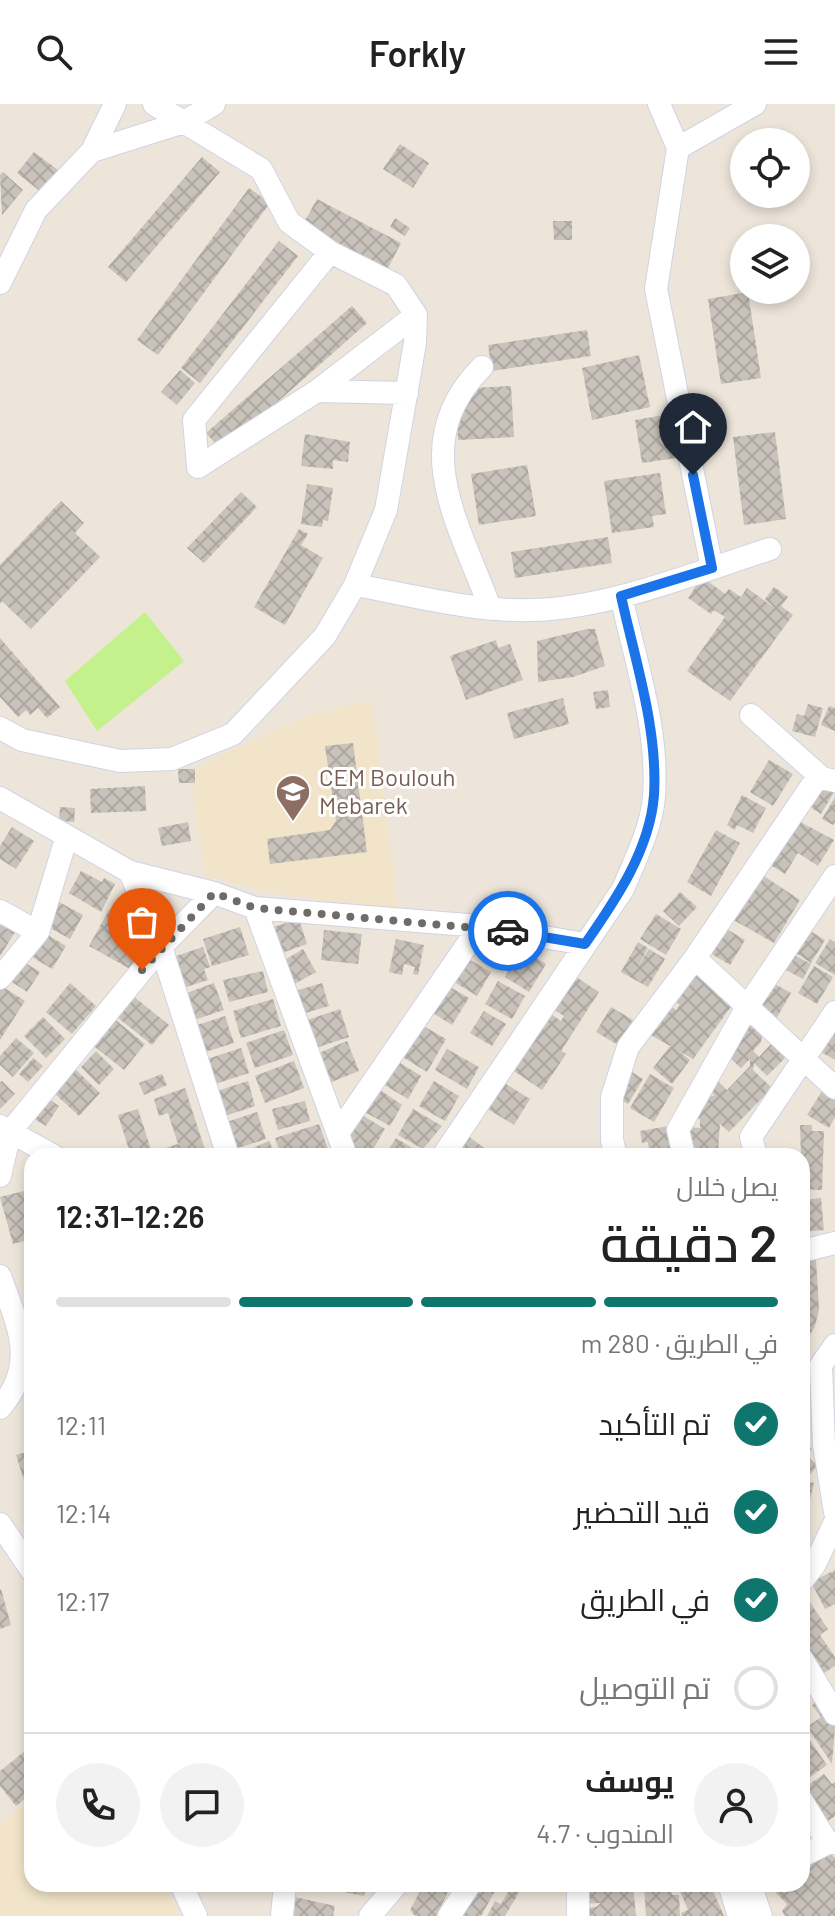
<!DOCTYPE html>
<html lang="ar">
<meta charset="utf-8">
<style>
body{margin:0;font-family:Barlow,Cairo,sans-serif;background:#f2f2f2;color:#222;direction:rtl;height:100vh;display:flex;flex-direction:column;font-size:30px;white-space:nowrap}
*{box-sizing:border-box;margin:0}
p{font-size:26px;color:#767676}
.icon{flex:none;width:44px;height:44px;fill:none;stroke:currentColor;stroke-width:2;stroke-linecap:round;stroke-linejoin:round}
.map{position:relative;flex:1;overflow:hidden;direction:ltr}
.panel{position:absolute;left:24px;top:1044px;width:786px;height:744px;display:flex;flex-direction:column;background:#fff;border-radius:24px;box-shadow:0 4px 12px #0003;direction:rtl}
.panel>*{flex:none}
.controls{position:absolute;left:730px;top:24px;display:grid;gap:16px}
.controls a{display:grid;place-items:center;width:80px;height:80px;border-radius:50%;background:#fff;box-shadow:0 4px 12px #0003;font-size:40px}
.pin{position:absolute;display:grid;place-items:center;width:68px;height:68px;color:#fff;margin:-82px -34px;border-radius:50% 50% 50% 0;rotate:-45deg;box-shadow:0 0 8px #0007}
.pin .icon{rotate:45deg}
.courier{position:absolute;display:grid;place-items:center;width:80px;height:80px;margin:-40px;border:6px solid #1a73e8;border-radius:50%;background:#fff;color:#222;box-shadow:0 2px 10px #0007}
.head em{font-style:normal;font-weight:600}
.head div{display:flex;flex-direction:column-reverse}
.head{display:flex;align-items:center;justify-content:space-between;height:136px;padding:0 32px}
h1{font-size:52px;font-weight:600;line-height:60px}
.bar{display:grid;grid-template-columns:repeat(4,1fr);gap:12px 8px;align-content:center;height:96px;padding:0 32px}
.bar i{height:10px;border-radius:6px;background:#e0e0e0}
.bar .selected{background:#0f766e}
.bar p{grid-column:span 4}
.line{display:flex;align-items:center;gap:20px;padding:0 32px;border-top:2px solid #e0e0e0}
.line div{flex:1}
.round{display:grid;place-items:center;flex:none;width:84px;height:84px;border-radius:42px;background:#f2f2f2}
ol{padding:0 32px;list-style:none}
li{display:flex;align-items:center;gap:24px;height:88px}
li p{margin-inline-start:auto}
li .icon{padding:8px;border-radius:50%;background:#0f766e;color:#fff;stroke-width:4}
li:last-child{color:#767676}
li i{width:44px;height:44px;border:4px solid #e0e0e0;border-radius:50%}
header{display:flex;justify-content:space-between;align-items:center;height:104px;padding:0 32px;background:#fff;font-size:36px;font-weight:600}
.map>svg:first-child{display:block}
.education{fill:#f1e4c8}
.pitch{fill:#c4f18c}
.building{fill:url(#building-cross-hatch)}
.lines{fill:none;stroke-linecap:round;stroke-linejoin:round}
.minor-casing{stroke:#cfd3e4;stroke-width:24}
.minor{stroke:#fff;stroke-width:22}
.done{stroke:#6e6b68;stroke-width:8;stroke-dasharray:0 14.4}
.route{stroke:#1a73e8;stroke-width:10}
.labels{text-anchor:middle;stroke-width:6;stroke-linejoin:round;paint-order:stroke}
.education-label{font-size:24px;fill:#785e54;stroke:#fff;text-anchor:start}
</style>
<header><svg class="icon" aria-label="menu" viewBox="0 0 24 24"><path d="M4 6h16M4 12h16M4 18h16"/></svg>Forkly<svg class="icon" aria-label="search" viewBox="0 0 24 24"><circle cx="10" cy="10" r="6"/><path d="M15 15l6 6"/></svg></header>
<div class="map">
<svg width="835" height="1812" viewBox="0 0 835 1812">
<defs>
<pattern id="building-cross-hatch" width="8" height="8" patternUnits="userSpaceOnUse" patternTransform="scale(2)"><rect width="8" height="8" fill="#c8c2ba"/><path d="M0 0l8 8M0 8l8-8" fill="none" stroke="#aca7a0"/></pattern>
</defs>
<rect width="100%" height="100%" fill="#ede5da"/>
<path class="education" d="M372,596L398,806L279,790L206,772L189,665L204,666L203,660L312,610Z
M32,1694V1780H162L178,1812H0V1721Z"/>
<path class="pitch" d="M145,508L184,557L97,627L65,577Z"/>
<path class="building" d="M400,40L429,59L413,84L383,65Z
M34,48L58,66L41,88L17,69Z
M202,53L220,68L126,178L108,163Z
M3,68L23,86L2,111L0,71Z
M249,84L270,99L158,251L137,236Z
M317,95L401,139L387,166L302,122Z
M395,114L410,124L405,132L390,123Z
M553,117H572V136H554Z
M279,137L298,152L200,279L181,264Z
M748,188L761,274L721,280L708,195Z
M352,202L367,219L222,347L206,329Z
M587,226L591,252L492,267L488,241Z
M639,251L650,303L592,316L582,264Z
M180,266L195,279L177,301L161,288Z
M511,282L514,333L458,336L455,285Z
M676,309L683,353L642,359L635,316Z
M775,328L786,415L744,421L733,333Z
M305,330L350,338L348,358L333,356V365L301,362Z
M527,361L536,412L479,421L471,370Z
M660,369L666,410L652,412L654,423L612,429L604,377Z
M307,380L333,384L328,417L323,416L322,423L301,420Z
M241,388L257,403L204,459L187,444Z
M61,397L84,419L75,429L100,453L31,525L2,497L0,500V461Z
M299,425L308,430L301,441L323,454L285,521L254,503Z
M608,433L612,459L515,474L511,448Z
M702,473L725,490L729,485L741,493L747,484L776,505L765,495L774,483L788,493L781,502L793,511L730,597L687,567L725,513L714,506L711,510L688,494Z
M587,525H595L605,562L573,573L538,578L537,537Z
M0,534L60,603L47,614L38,604L30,611L26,606L18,613L0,593Z
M496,536L498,544L510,540L523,576L466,596L450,552Z
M608,586L610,603L596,605L593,588Z
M563,594L569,620L514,635L507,609Z
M808,600L823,604L815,633L792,627L797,610L804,612Z
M829,602L835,604V627L821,621Z
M353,639L367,748L270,760L267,735L330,726L336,717L325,642Z
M769,656L793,670L773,702L750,688Z
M178,665H195V679H179Z
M817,678L834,688L821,710L804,699Z
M145,682L146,707L91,709L90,685Z
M742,691L766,704L753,729L737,721L735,726L727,721Z
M835,693V718L833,721L822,715Z
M60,703L75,704L74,718L59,717Z
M791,713L834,736L818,762L798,749L785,770L764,757Z
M188,718L191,737L162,742L158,724Z
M12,723L34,737L16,765L0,755V742Z
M716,726L740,739L711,792L687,778Z
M81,767L102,778L104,774L115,780L101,808L69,789Z
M761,770L800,796L774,839L728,813Z
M680,788L697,803L679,822L663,807Z
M57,797L83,811L70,835L45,821Z
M109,806L145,825L136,841L142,844L130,865L89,842Z
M656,810L681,825L666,851L640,835Z
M299,815L307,840L276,851L267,825Z
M0,819L15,828L0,852Z
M240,823L249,851L212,862L203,835Z
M725,824L745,836L730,861L710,849Z
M807,825L825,836L811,859L797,850L804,840L799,838Z
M324,826L362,830L358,860L321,856Z
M43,828L66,842L52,865L29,851Z
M396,835L424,841L418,871L413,870L415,863L404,860L402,871L389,868Z
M830,835L835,838V871L815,859Z
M638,838L648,844L637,864L649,845L665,855L648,883L621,868Z
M203,843L210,863L204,865L208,876L183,884L173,853Z
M303,845L316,868L291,882L278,860Z
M518,850L526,855L529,850L546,860L529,888L505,873Z
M794,851L811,860L803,875L786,866Z
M465,853L491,868L477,892L451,876Z
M19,855L40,868L27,888L6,874Z
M814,862L833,873L817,900L798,889Z
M263,867L268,888L229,898L223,876Z
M689,867L736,896L693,955L649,930L669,901L676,906L680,901L670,894Z
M573,871L599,888L561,947L566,950L542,986L514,967L551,910L561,917L564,912L551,904Z
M498,877L525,892L512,915L485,900Z
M70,879L96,902L72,930L46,908Z
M214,879L224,906L191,917L181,891Z
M322,879L329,902L302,910L295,887Z
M443,879L469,894L452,921L431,908Z
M773,879L791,889L776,915L758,905Z
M0,881L25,897L0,936Z
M133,892L169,921L152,941L117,913Z
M273,895L281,922L241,934L233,907Z
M611,903L633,916L618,941L596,928Z
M340,905L349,933L313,945L304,917Z
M484,907L506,920L492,942L470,929Z
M225,912L234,939L199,950L191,923Z
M43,913L65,935L46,954L24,932Z
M112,913L145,940L124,966L90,939Z
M420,920L446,935L427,968L401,952Z
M746,921L763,923L761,938L753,947L759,953L771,940L783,941L790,949L767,972L754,959L753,966L772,984L729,1028L720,1020L718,1047L696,1045L689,1038L690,1023L700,1024V1015L692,1014L699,990L715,992L707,984L716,975L727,986L750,962V955L741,964L722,946Z
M835,924V956L821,948Z
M284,926L293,951L255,964L246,939Z
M16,934L34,949L13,973L0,961V952Z
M347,937L359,967L324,981L312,952Z
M671,941L690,956L672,980L653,964Z
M241,944L249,969L212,981L204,956Z
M447,945L479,963L467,985L435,966Z
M96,947L114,965L99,981L81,963Z
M33,954L43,962L28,978L19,970Z
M294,957L304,984L265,999L255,972Z
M397,957L421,972L408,995L383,980Z
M624,963L643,975L628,1000L609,989Z
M74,964L100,989L79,1012L52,987Z
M162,970L167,981L144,991L139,979Z
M650,970L674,984L654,1018L630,1004Z
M2,977L15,990L0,1005V978Z
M248,977L255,1002L222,1013L214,988Z
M434,977L459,992L445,1017L419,1002Z
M501,977L530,995L514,1021L486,1004Z
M376,983L402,1001L390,1022L363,1007Z
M185,984L207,1052H161L159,1046L178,1040L168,1009L159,1012L154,995Z
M822,987L835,995V1013L829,1024L807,1011Z
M46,993L59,1002L46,1022L33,1014Z
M305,997L310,1017L278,1026L272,1005Z
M138,1005L153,1052H131L118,1011Z
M413,1005L442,1022L423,1045L398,1031Z
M257,1008L266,1035L232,1046L224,1019Z
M362,1011L385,1025L369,1052H348L353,1039L347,1035Z
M319,1020L329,1048L281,1052L275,1034Z
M800,1021H812V1027H824L822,1086L802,1085Z
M669,1022L674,1050L650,1052L648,1038L642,1039L640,1027Z
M468,1032L495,1052H454Z
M396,1034L420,1049L418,1052H384Z
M269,1037L276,1052H235Z
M32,1085V1135L13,1140L0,1093Z
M821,1094L824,1126L804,1128L802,1096Z
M802,1155H816L819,1206L815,1222L802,1245Z
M802,1335L812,1345L806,1351L818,1362L808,1372L802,1366Z
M32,1346V1398H31L16,1351Z
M802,1376L814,1379L809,1400L802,1398Z
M835,1466V1500L825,1505L811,1478Z
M1,1485L11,1521L0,1525V1486Z
M807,1494L828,1525L820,1531L835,1553V1562L821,1571L802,1544V1497Z
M817,1597L835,1623L832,1660L807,1623L821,1613L812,1601Z
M802,1625L827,1661L802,1679Z
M30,1643L32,1689L16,1702L0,1682V1667Z
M824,1670L832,1680L835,1678V1712L828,1717L802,1685Z
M825,1745L835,1754V1812H785L782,1807L787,1800L776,1789L783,1780H802V1755Z
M340,1780H367L364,1792L339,1787Z
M424,1780H442L450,1784L436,1812H415L410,1806Z
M473,1780H499L481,1812H455Z
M513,1780L521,1785L505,1812H487L495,1797L501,1800Z
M576,1780H594L582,1785L603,1786V1780H633L636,1812H582L581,1804L596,1803L601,1799L578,1800Z
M644,1780H671L672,1791H679L680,1812H646Z
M677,1780H710L724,1812H682L681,1809L688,1806Z
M295,1793L335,1802L333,1812H291Z"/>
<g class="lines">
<defs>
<path id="minor" d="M659,0L678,44L656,185L712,464
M678,44L755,0
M92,47L115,0
M330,148L194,316L198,363L317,287L416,211
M0,179L36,106L92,47L184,18L214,0
M482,263C406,339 459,419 490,504
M317,287L407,289
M355,481C412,491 473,508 531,506C607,505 698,468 770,445
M751,611L822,674L835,677
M0,624L22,636L120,657L172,655L233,630L325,532L355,481L386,406L415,239L416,211L396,181L330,148L289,118L261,65L154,0
M0,694L130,768L214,789L255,804L480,822L585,840
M130,768L161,843L228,1052
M255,804L346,1052
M0,807L38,828
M695,854L835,984
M0,874L38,828L66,735
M0,1022L54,1052
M338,1029L480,822
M443,1052L623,785C635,756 652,723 654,692C659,625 635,556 621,492
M616,1052L612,1036V993L628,943L695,854L819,671
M684,1052L678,1026L747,903L835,772
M756,1052L751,1033L835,908
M0,1072L10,1028L161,843L214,789
M802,1147L835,1139
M0,1172C17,1220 39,1259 0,1304
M835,1241L821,1261L824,1341L835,1408
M0,1420L32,1467
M802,1477L815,1460L835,1418
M802,1555L835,1610
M802,1697L828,1739
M802,1752L828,1739H835
M181,1780L196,1812
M729,1780L739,1812
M750,1780L761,1812
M282,1812L285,1780
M370,1812L397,1780
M449,1812L470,1780
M578,1812V1780"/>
</defs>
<use href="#minor" class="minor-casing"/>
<use href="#minor" class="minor"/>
</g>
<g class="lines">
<path class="done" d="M142,866L214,789L255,804L508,827"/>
<path class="route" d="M508,827L585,840C615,797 650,746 654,691C658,625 635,556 621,492L712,464L693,371"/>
</g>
<defs>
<symbol id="school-pin" viewBox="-11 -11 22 30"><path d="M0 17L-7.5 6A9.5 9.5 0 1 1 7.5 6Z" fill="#8d6e63" stroke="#fff"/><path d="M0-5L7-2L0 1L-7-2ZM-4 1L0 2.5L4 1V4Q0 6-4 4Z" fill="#fff"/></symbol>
</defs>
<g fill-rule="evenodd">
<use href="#school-pin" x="273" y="668" width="40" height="54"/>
</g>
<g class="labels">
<g class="education-label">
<text x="319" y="682">CEM Boulouh<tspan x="319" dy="28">Mebarek</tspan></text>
</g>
</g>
</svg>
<div class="controls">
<a><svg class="icon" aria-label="locate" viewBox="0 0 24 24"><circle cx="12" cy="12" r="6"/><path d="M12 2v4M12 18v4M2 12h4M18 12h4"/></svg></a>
<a><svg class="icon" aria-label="layers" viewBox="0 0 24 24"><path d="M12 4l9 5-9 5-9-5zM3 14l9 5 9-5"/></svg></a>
</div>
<div class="pin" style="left:142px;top:866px;background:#ea580c"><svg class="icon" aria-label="bag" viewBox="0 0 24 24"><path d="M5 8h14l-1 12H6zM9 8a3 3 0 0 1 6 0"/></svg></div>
<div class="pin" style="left:693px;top:371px;background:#1f2937"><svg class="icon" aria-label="home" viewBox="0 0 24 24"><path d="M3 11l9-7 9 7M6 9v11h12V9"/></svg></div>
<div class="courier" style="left:508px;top:827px"><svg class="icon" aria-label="car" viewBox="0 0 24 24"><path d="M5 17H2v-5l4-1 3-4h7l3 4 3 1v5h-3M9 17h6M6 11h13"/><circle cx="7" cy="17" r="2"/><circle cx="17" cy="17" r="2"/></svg></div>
<section class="panel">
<div class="head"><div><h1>2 دقيقة</h1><p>يصل خلال</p></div><em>12:26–12:31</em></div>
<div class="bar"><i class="selected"></i><i class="selected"></i><i class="selected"></i><i></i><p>في الطريق · 280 m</p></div>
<ol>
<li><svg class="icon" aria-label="check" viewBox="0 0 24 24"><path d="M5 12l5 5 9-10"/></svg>تم التأكيد<p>12:11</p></li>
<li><svg class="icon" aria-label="check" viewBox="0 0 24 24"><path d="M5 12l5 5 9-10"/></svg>قيد التحضير<p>12:14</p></li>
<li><svg class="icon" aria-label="check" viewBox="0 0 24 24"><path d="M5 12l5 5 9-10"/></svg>في الطريق<p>12:17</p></li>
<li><i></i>تم التوصيل</li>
</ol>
<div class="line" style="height:144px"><a class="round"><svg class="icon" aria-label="person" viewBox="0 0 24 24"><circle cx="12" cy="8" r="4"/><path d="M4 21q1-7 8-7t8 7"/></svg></a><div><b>يوسف</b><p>المندوب · 4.7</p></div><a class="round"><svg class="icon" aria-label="chat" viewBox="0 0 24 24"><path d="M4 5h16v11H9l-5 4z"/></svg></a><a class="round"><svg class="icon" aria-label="phone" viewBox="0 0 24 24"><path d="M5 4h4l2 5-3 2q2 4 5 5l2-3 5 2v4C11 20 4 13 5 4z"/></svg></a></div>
</section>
</div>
